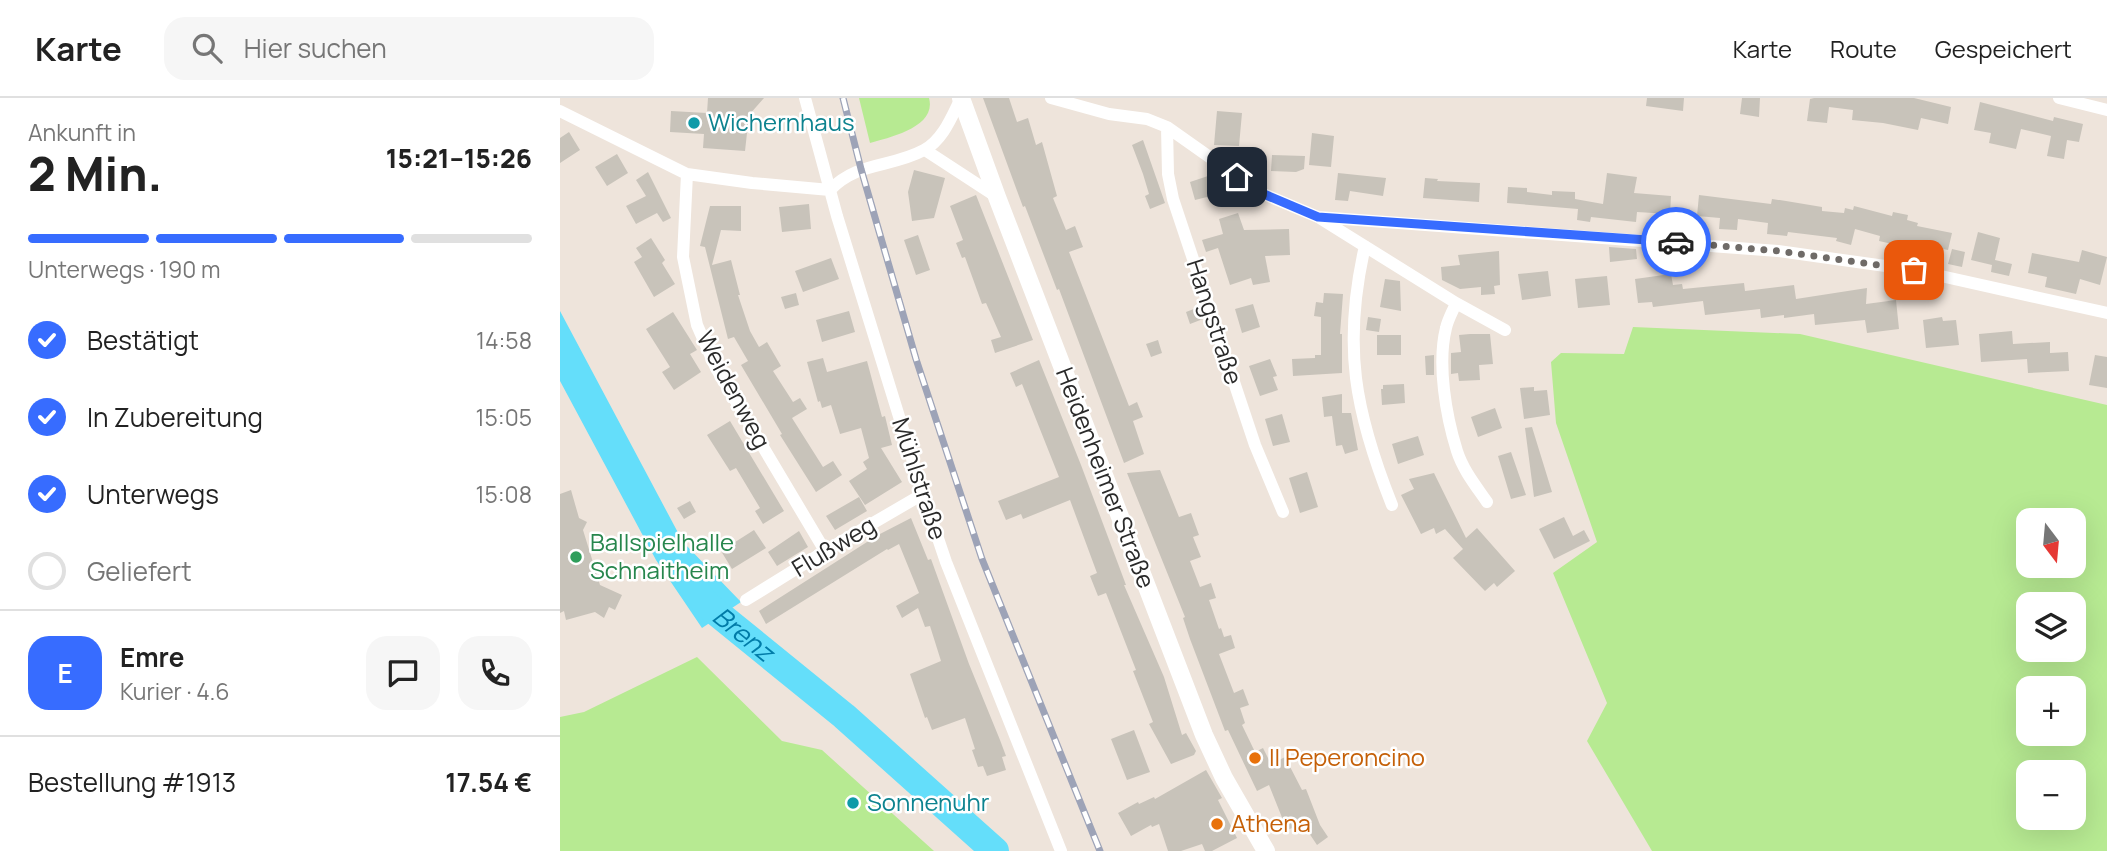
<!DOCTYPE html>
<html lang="de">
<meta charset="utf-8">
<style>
body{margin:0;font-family:Manrope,sans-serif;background:#f6f6f6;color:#222;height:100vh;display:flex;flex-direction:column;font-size:26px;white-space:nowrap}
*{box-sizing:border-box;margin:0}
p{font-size:23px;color:#767676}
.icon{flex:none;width:38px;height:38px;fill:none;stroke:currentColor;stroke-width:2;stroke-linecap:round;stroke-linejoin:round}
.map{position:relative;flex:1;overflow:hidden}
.details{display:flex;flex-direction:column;background:#fff;width:560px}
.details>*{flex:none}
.needle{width:46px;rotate:164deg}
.buttons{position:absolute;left:1456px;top:410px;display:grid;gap:14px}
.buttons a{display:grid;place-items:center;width:70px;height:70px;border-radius:14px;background:#fff;box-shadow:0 7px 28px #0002;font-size:35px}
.pin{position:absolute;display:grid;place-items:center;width:60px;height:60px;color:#fff;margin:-30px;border-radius:14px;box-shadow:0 4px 10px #0006}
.courier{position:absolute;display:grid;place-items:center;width:70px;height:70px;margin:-35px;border:5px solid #376cff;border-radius:50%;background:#fff;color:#222;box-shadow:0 2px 9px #0007}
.overview em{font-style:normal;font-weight:800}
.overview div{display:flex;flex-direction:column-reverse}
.overview{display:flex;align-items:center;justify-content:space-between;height:119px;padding:0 28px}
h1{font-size:46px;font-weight:800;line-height:52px}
.bar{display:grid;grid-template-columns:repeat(4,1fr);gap:10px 7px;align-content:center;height:84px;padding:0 28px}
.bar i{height:9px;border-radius:5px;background:#e0e0e0}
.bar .current{background:#376cff}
.bar p{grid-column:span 4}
.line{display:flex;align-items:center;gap:18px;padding:0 28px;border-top:2px solid #e0e0e0}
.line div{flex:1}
.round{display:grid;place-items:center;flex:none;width:74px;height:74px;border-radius:21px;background:#f6f6f6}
ol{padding:0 28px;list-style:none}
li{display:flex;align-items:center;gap:21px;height:77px}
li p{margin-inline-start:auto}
li .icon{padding:7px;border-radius:50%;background:#376cff;color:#fff;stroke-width:4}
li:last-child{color:#767676}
li i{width:38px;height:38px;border:4px solid #e0e0e0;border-radius:50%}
header{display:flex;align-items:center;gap:42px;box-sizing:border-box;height:98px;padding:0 35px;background:#fff;border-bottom:2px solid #e0e0e0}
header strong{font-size:33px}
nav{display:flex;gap:38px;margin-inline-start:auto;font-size:24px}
.search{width:490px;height:63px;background:#f6f6f6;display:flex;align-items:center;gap:18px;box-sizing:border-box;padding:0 24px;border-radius:21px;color:#767676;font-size:26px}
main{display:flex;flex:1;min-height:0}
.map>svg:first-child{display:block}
.green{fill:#b7ea92;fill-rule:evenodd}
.water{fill:#64defa}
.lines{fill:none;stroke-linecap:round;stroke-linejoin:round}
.river{stroke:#64defa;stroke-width:28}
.building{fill:#c8c3ba}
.street{stroke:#fff;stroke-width:12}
.secondary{stroke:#fff;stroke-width:18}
.rail-casing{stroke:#9da3b7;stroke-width:7}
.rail{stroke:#fff;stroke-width:4.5;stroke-dasharray:13;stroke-linecap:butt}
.done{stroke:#6f6b68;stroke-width:7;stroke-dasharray:0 12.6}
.route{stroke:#376cff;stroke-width:9}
.culture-dot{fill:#0f9aa8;stroke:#fff;stroke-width:2.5}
.leisure-dot{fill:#2e9e5b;stroke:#fff;stroke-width:2.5}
.food-dot{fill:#e8710a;stroke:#fff;stroke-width:2.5}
.labels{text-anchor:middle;stroke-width:5;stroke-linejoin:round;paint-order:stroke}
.culture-label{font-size:24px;fill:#0d838f;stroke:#fff;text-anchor:start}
.street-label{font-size:24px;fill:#2a2a2a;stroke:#fff}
.leisure-label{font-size:24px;fill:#27864d;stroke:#fff;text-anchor:start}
.food-label{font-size:24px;fill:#c56008;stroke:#fff;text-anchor:start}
.water-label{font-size:26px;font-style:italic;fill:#017ca8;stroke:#fff}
</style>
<header>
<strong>Karte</strong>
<div class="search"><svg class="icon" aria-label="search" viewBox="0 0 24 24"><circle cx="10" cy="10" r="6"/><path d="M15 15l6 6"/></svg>Hier suchen</div>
<nav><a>Karte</a><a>Route</a><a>Gespeichert</a></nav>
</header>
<main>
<section class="details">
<div class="overview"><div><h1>2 Min.</h1><p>Ankunft in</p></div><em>15:21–15:26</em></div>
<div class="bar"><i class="current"></i><i class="current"></i><i class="current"></i><i></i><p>Unterwegs · 190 m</p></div>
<ol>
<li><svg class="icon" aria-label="check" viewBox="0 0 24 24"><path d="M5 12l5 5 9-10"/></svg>Bestätigt<p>14:58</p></li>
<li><svg class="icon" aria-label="check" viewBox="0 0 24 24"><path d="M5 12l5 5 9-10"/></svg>In Zubereitung<p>15:05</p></li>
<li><svg class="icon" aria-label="check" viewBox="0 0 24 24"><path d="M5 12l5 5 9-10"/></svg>Unterwegs<p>15:08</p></li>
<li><i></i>Geliefert</li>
</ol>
<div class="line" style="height:126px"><b class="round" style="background:#376cff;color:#fff">E</b><div><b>Emre</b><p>Kurier · 4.6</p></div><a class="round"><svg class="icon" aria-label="chat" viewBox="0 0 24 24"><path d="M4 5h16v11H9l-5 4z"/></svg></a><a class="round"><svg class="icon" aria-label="phone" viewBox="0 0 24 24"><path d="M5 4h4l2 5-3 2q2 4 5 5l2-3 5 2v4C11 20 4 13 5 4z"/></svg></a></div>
<div class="line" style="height:91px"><div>Bestellung #1913</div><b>17.54 €</b></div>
</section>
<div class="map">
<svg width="1547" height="753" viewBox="0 0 1547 753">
<rect width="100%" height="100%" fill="#eee4db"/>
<path class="green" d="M299,0H369C377,29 330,39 310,45Z
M1073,229L1240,236L1547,307V753H1092L1027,643L1047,605L993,475L1037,444L996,325L991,264L1001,255L1064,256ZM1468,422H1514V467H1468ZM1468,506H1514V551H1468ZM1468,590H1514V635H1468ZM1468,674H1514V719H1468Z
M137,559L222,643L262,652L374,753H0V619L24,614Z"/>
<path class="water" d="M0,213L123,444L181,504L142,530L96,462L0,283Z"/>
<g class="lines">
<path class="river" id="s1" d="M134,490L146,506L284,618L435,753"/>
</g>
<path class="building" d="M148,0H204L189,17L185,53L143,50L144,36L110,34L111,13L147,15Z
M423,0H449L457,24L468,20L476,47L482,44L497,98L493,100L506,132L515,128L523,149L509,154L569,308L577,304L583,319L573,323L584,356L564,365L499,191L497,192L465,108L463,109Z
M1087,0H1124L1123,13L1086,8Z
M1182,0H1200L1199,19L1180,16Z
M1254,0H1354L1391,9L1388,26L1361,20L1358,32L1323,25L1292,22L1293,12L1269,9L1267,25L1247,23L1250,1Z
M1420,4L1493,23L1494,19L1523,26L1519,44L1507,42L1504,61L1487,58L1491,38L1461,31L1456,51L1429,45L1431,35L1414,32Z
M657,13L682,15L679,48L654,47Z
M9,34L20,52L0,65V40Z
M752,35L774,38L771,69L749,67Z
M583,42L605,105L590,111L585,98L589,96L583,76L572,47Z
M57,56L68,75L47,88L35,69Z
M712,57L745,58L744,71L736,74L711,73Z
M354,72L385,80L374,120L352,123L348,94Z
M88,74L111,120L103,124L97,115L76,126L66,108L86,98L76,82Z
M778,75L826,80L823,98L790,93L788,103L775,102Z
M1047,75L1077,79L1074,95L1111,98L1110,116L1077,114L1076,124L1031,119L1030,124L1017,122L1018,111L947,105L948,89L967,90V94L992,97V93L1015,94V101L1043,106Z
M651,77L652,81L662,79L667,94L635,102L630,84Z
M865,80L878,81L877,83L920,85L919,104L863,100Z
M416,97L473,242L435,255L431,242L441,239L426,205L422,206L405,159L402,160L396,145L403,142L390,108Z
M1139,97L1211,106L1212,101L1226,103L1262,109V113L1284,115L1285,110L1293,112L1294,108L1332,118L1333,114L1348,117L1347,122L1358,125L1357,128L1392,135L1388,152L1359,146L1355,159L1335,154L1337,147L1319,143L1320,138L1295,131L1291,147L1276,143L1277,140L1228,134L1227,138L1207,136L1208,125L1178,121L1177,132L1159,131L1160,120L1137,118Z
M249,106L251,131L222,134L219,109Z
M150,108H181V133L161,132L152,167L171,162L180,197H178L190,233L199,249L207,244L221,268L213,273L233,304L240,300L247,311L232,320L263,369L273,363L282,377L256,394L220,337L222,336L181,267L188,263L174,239L168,241L145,149L140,148Z
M678,115L684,132L729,131L730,157L705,158L710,184L693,187L691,180L670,187L658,150L646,154L642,142L663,136L659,121Z
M1418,134L1440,140L1435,162L1452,166L1449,178L1431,174L1432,167L1411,162Z
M358,137L370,172L356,177L344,142Z
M91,140L105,162L102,165L115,186L94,199L74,164L82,159L76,150Z
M1049,149L1076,151L1077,161L1050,164Z
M1392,151L1405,154L1402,169L1388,166Z
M1522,152L1547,159L1540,187L1520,181L1516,196L1485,189L1487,179L1468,175L1472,155L1519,164Z
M939,153L940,187L934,188L935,196L921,197V189L900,191L882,182L881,169L900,167L898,157Z
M271,160L279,181L243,194L235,173Z
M988,173L991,198L962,202L958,176Z
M1111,176L1113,187L1122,186L1123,191L1184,185L1185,193L1234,187L1236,201L1307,190L1306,206L1336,202L1339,231L1307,235L1305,222L1255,227L1254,216L1224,220V217L1201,220L1200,211L1145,217L1143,203L1093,209L1092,204L1078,205L1075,181Z
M1047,178L1050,207L1018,210L1015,181Z
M825,181L840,183L841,213L820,209Z
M236,195L239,207L225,211L221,199Z
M764,195L783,196L780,236H782V275L733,278L732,261L755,260V257H761V219L754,218L756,204L763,205Z
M693,206L700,229L682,235L675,211Z
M639,209L643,221L630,226L626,214Z
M289,213L295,234L262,244L256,222Z
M113,214L137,252L130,256L141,274L114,292L102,274L110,269L86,231Z
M808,219L821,221L819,234L806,232Z
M1382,219L1383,223L1396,222L1399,247L1366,250L1363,222Z
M1452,233L1453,246L1490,244V255L1508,254L1509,273L1468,275L1467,261L1421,264L1419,236Z
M910,236H930L933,266L919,267L920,282L899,283L898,275L891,276V255L901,254L899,237Z
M817,237H841V257H817Z
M598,242L602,255L591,259L586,246Z
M874,257V277H866L865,258Z
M1535,257L1547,259V290L1529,287Z
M263,260L267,274L307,263L322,319L325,318L332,347L321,350L342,384L305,407L289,383L307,371L303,364L309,360L301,330L280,336L271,307L262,310L260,303L258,304L247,264Z
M710,261L717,278L713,279L718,292L700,298L689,268Z
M479,262L521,367L566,487H564L604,579L622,637L626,635L636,653L634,657L611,666L589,626L593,624L573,573L576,572L546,495L538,498L530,478L537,475L510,402L463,421L461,416L446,422L438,403L499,379L462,286L456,289L450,275Z
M844,286L845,305L822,307L821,291H823V287Z
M974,289V293L987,292L990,317L964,321L960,290Z
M782,296V315H791L798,352L785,356L782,347L776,348L772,318L764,319L762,299Z
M935,310L942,330L918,339L911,319Z
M722,316L730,344L713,348L705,321Z
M170,323L224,413L203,426L195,413L200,410L176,370L170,373L147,337Z
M972,329L992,394L974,399L965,330Z
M858,338L864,357L838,366L832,346Z
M951,354L966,397L951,401L938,358Z
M600,372L619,419L631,415L639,437L633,439L641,459L630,463L640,489L651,485L656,500L649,502L659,531L661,530L664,539L671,537L675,550L659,556L674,595L683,591L689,607L680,610L685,625L682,627L695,654L703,650L711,666L725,659L742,692L746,691L760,727L768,739L757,747L743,726L727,732L709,687L697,693L668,632L665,633L630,541L623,520L625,519L567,375Z
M747,374L758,409L740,415L729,380Z
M874,375L906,440L917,430L955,473L937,489L934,485L925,493L893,460L903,451L885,431L876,436L874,430L861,436L841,397L854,391L849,381Z
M11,392L19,420L27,424L23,432L40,487L62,497L55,512L49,509L44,520L35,514L6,522L4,513L0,515V396Z
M299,399L307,413L275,432L266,418Z
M130,403L136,414L124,421L117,410Z
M1004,419L1013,438L1024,432L1030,443L994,461L979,431Z
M351,420L368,462L371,461L409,566L440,642L446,658L442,659L446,672L427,678L423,668L418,669L412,652L415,651L405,620L372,632L367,619L365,620L350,576L381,563L370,528L365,529L358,510L342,520L336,508L359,495L339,446L328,452L327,451L206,526L199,513L318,437Z
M194,432L206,450L172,471L161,453Z
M239,433L248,449L217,468L208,454Z
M574,632L590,674L567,682L551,641Z
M646,672L662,700L658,702L677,740L652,753H645L642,746L621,753H608L599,726L592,729L591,727L571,738L558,715L578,704L579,706L594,699L595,701Z"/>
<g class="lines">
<path class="street" d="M245,0L277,118L363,396L386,464L501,753
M491,0L549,16L587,21L607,29L699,94L758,119L896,205L945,232
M1499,0L1547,12
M0,13L127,76L192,85L270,92
M607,29L608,76L613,101L695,347L723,414
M365,52L437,99
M127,76L123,159L137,227L156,270L265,453
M270,92C298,63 331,70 364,52C383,42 392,18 401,0
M758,119L1218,153L1354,172L1547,215
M805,148C782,248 795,314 832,407
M896,205C893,213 888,221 886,230C877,266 886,318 897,353C903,372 916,388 927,404
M186,502L265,453L363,396"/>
<path class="secondary" d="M401,0L437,99L644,637L664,680L706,753"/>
<defs>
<path id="rail" d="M283,0L301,71L356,261L422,461L540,753"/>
</defs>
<use href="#rail" class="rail-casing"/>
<use href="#rail" class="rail"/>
</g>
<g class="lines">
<path class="done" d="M1116,144L1218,153L1354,172"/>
<path class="route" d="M677,79L699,94L758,119L1116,144"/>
</g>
<g class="culture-dot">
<circle cx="134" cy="25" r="7"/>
<circle cx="293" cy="705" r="7"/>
</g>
<circle class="leisure-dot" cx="16" cy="459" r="7"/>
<g class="food-dot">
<circle cx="695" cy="660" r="7"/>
<circle cx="657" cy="726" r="7"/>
</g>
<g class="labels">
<g class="culture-label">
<text x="148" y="33">Wichernhaus</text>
<text x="307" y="713">Sonnenuhr</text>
</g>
<g class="street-label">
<text transform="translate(654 224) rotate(72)" y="8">Hangstraße</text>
<text transform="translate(173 292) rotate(62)" y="8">Weidenweg</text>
<text transform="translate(545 380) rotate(69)" y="8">Heidenheimer Straße</text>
<text transform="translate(359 381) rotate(72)" y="8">Mühlstraße</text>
<text transform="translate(274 449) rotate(-31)" y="8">Flußweg</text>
</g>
<g class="leisure-label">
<text x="30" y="453">Ballspielhalle<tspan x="30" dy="28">Schnaitheim</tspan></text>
</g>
<g class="food-label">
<text x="709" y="668">Il Peperoncino</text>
<text x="671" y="734">Athena</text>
</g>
<g class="water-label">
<text dy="9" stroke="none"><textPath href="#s1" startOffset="68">Brenz</textPath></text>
</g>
</g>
</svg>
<div class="buttons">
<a><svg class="needle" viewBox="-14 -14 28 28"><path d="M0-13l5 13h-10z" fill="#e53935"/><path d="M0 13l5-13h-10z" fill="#767676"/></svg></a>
<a><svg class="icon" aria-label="layers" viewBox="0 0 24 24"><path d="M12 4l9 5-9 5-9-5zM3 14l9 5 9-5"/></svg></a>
<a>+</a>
<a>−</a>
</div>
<div class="pin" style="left:1354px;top:172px;background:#ea580c"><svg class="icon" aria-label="bag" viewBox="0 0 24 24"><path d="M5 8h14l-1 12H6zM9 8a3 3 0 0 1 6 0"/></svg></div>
<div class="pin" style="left:677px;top:79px;background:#1f2937"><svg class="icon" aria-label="home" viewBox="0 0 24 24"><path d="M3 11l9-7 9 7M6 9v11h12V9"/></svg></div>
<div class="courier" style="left:1116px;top:144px"><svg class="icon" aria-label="car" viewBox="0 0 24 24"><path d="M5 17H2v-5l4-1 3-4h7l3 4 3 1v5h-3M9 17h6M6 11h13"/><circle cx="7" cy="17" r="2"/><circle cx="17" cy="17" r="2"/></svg></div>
</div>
</main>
